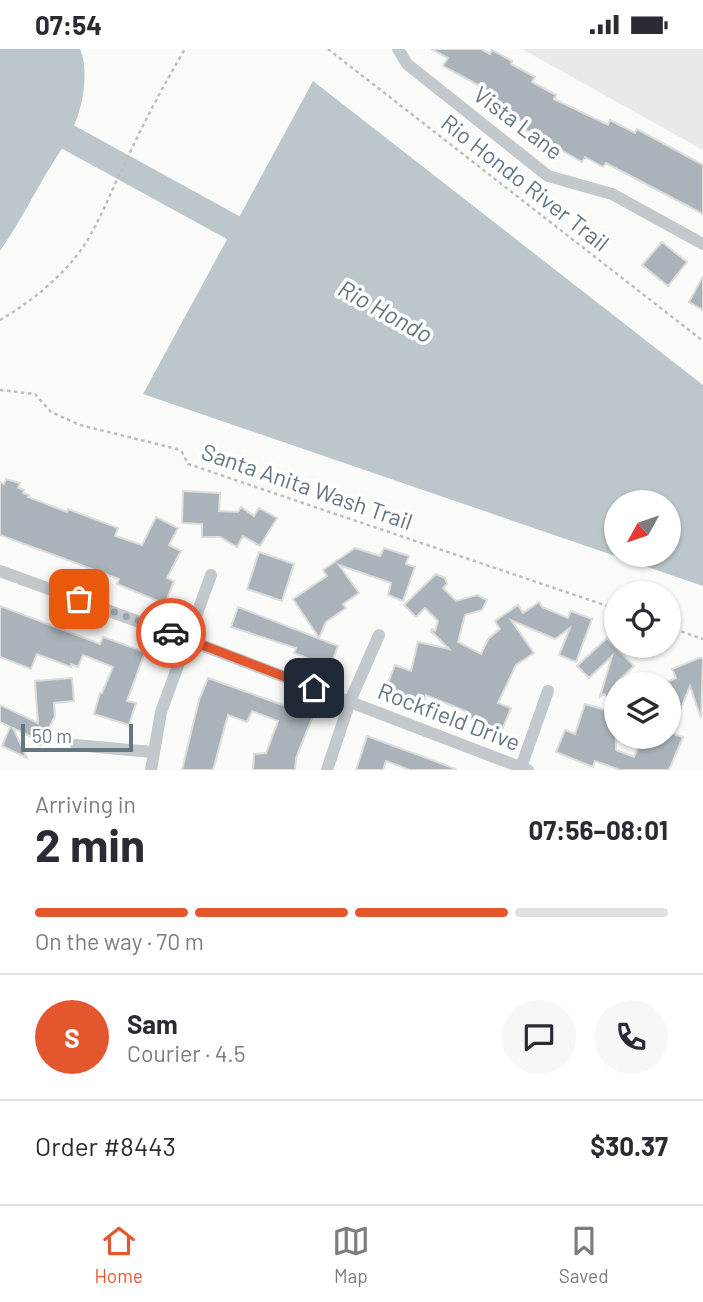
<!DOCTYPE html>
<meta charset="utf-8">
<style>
body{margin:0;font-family:Barlow,sans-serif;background:#f7f7f7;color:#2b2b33;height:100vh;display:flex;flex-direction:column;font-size:26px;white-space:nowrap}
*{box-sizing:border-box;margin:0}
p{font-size:23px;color:#7c7c81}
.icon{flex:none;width:38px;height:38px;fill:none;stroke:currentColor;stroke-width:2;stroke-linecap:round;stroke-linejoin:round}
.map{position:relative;height:721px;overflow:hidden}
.panel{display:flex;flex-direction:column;background:#fff;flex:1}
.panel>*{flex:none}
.needle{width:46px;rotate:230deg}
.buttons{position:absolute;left:604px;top:441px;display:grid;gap:14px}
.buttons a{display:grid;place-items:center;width:77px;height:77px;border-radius:50%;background:#fff;box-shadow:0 2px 5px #0004;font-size:35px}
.scale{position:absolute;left:21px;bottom:18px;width:112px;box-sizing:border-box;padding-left:7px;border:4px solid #657683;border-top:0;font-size:19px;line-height:24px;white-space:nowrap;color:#657683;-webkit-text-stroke:5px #fff;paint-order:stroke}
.pin{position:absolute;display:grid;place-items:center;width:60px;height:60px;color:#fff;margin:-30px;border-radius:14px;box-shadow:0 4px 10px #0006}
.courier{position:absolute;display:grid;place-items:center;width:70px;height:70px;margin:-35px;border:5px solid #e4572e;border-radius:50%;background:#fff;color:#222;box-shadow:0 2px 9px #0007}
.overview em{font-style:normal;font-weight:700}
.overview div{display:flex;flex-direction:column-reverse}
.overview{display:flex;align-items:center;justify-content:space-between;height:119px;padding:0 35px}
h1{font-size:46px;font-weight:700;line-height:52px}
.bar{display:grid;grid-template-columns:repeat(4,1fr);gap:10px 7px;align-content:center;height:84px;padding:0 35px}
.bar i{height:9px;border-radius:5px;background:#e1e1e2}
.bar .on{background:#e4572e}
.bar p{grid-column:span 4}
.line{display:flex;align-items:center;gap:18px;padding:0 35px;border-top:2px solid #e1e1e2}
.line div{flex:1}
.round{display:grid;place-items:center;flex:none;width:74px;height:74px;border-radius:37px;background:#f7f7f7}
.status{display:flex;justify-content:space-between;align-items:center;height:49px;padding:0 35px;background:#fff;direction:ltr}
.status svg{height:19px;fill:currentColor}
.menu{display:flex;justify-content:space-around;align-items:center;height:98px;border-top:2px solid #e1e1e2;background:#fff;font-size:19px;color:#7c7c81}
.menu a{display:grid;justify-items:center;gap:4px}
.menu .on{color:#e4572e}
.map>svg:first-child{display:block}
.built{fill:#e8e9e9}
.water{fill:#bbc7cb;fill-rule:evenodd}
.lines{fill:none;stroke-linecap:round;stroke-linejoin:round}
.river{stroke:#bbc7cb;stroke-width:26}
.building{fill:#aab3b9;stroke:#dcdcda;stroke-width:2}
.path{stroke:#bbbfc2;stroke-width:2.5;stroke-dasharray:3.5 3.5;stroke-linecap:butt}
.street{stroke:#c3c8cc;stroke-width:12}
.done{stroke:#99a4ac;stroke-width:7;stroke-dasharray:0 12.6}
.route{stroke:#e4572e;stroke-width:9}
.labels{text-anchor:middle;stroke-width:7;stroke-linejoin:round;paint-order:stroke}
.street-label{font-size:23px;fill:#657683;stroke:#fff}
.water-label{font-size:24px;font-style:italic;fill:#60757c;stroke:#fff}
</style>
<div class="status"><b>07:54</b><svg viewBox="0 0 49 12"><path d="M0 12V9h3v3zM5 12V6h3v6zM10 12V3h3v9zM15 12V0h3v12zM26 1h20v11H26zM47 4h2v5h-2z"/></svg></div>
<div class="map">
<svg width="703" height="721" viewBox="0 0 703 721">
<rect width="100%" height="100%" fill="#fafaf8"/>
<path class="built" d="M522,0H703V101Z"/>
<path class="water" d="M0,0H80C87,15 85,43 80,59C74,85 55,109 42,132C28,156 16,179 0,202Z
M313,32L703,336V537L143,345ZM616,453H668V506H616Z"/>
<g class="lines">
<path class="river" d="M68,88L263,195"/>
</g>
<path class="building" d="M431,0H481L490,5L492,1L512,12L511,15L535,28L532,33L556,46L554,50L608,76L610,71L635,84L637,80L703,116V165L606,114L603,118L585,108L582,113L552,96L551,99L537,92L539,88L520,78L523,73L493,57L495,54L476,44L480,37L443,17L448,9Z
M662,193L687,213L668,237L642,216Z
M703,227V261L689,253Z
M6,430L20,434L18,439L24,441L23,444L29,446L28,448L67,463L68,460L118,479L115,487L142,496L156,468L178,479L169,496L181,502L167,529L174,532L165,555L117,535L119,530L0,486V433L4,435Z
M183,442L220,444L219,462L238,463L241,458L254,467L259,459L277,469L260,497L243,487L237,498L220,488H202V475L182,474Z
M355,499L380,507L384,499L409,507L406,515L415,518L403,552L388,546L391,534L339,516L359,544L343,555L346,559L326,573L319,589L293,550L327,527L323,521Z
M259,503L294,515L282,552L247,540Z
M436,525L445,529L447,535L443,539L456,552L477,546L487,551L482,561L465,566L458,593L481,605L488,590L500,580L495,572L518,556L523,564L539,553L542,558L568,569L571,562L592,570L576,613L559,606L570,579L555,590L511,571L534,604L516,616L498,654L511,659L502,681L466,668L468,663L426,646L423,654L386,639L395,616L411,622L418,593L449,600L431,582L432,580L435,582L438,572L425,559L416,568L404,556Z
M0,557L100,595L103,588L145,603L127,652L136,654L129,676L94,665L100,644H102L113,618L83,606L78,618L71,615V618L37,605L31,620L0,608Z
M238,558L338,597L330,618L294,604L296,599L231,578Z
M607,589L634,617L616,634V657L604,645L600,648L612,607L589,629L577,617Z
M699,609H703L701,669L690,637L679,664L667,633L676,629L672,620Z
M72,629L74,652L54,654L55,667L40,697V692L13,679L27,709L2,697L10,678L0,673V656L38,674L35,632Z
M208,629L313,667L296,709L295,721H253L254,705L266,704L278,672L252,662L247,673L228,666L213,721H182L199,651Z
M585,655L616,664V701L634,708L643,688H668V683L683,688L669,721H620L595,712L593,718L556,703L565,681L575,685Z
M367,687L456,720V721H410L386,712L383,721H356Z"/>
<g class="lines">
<path class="path" d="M328,0L703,292
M0,271C29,254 57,232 78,205C98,178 110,144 125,114C143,75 163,37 185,0
M0,341L35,345L51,363L80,376L177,400L182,403L188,415L616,560
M668,578L703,590"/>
<path class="street" d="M398,0L407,15L548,127L612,145L703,195
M0,522L175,586L528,721
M76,696L152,703
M151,721L161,663L211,526
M327,721L350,652L379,586
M520,721L548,642"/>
</g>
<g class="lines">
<path class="done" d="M79,550L171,584"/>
<path class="route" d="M171,584L314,639"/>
</g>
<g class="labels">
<g class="street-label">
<text transform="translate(518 74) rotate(37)" y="8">Vista Lane</text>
<text transform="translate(525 134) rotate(38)" y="8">Rio Hondo River Trail</text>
<text transform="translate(307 438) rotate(19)" y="8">Santa Anita Wash Trail</text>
<text transform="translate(449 668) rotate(21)" y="8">Rockfield Drive</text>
</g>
<g class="water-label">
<text transform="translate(385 263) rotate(29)" y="8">Rio Hondo</text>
</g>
</g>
</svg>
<div class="buttons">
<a><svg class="needle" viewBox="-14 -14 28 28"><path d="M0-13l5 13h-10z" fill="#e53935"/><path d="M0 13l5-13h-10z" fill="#7c7c81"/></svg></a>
<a><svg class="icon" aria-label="locate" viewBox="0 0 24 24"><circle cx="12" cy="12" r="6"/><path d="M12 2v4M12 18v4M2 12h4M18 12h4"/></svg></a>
<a><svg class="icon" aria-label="layers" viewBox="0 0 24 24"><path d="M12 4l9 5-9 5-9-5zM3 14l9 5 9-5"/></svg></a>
</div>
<div class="scale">50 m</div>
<div class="pin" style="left:79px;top:550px;background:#ea580c"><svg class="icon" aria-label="bag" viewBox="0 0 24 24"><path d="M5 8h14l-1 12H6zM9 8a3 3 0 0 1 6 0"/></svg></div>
<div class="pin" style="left:314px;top:639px;background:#1f2937"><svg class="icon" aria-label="home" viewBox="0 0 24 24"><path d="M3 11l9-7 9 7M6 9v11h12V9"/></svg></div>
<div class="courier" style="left:171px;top:584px"><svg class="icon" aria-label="car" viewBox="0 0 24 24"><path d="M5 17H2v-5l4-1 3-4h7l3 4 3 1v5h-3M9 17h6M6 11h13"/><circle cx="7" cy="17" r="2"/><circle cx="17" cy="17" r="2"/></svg></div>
</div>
<section class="panel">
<div class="overview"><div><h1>2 min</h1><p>Arriving in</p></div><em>07:56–08:01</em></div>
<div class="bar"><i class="on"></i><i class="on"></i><i class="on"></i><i></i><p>On the way · 70 m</p></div>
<div class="line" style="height:126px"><b class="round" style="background:#e4572e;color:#fff">S</b><div><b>Sam</b><p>Courier · 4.5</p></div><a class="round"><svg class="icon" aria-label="chat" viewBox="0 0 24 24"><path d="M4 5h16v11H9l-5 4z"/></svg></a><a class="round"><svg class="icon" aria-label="phone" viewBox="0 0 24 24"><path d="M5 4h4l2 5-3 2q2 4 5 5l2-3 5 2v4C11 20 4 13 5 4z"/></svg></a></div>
<div class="line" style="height:91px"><div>Order #8443</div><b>$30.37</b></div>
</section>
<nav class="menu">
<a class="on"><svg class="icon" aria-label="home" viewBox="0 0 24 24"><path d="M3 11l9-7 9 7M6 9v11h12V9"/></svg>Home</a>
<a><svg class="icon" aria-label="map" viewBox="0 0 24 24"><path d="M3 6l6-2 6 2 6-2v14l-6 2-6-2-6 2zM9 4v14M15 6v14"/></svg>Map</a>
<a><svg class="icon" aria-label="saved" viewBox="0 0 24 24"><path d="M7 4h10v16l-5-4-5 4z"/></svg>Saved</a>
</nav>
